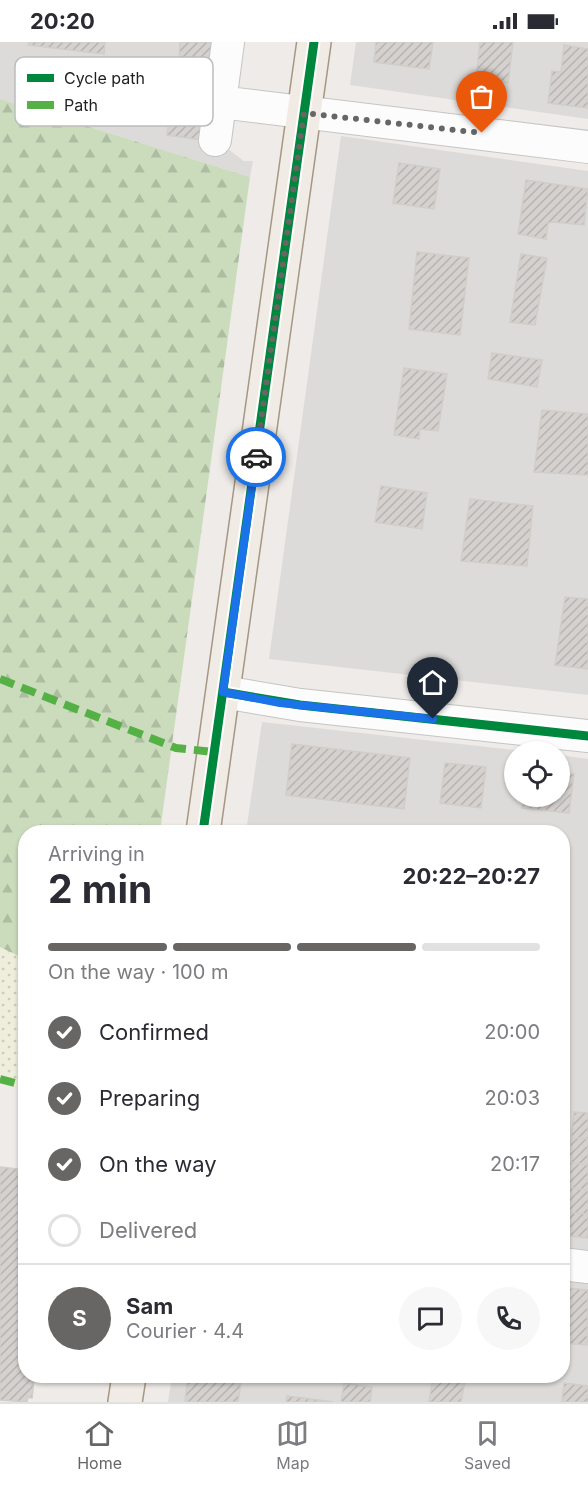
<!DOCTYPE html>
<meta charset="utf-8">
<style>
body{margin:0;font-family:Inter,sans-serif;background:#f7f7f7;color:#2b2b33;height:100vh;display:flex;flex-direction:column;font-size:22px;white-space:nowrap}
*{box-sizing:border-box;margin:0}
p{font-size:20px;color:#7c7c81}
.icon{flex:none;width:33px;height:33px;fill:none;stroke:currentColor;stroke-width:2;stroke-linecap:round;stroke-linejoin:round}
.map{position:relative;flex:1;overflow:hidden}
.panel{position:absolute;left:18px;top:783px;width:552px;height:558px;display:flex;flex-direction:column;background:#fff;border-radius:24px;box-shadow:0 2px 4px #0004}
.panel>*{flex:none}
.fabs{position:absolute;left:504px;top:699px;display:grid;gap:12px}
.fabs a{display:grid;place-items:center;width:66px;height:66px;border-radius:50%;background:#fff;box-shadow:0 2px 4px #0004;font-size:30px}
.pin{position:absolute;display:grid;place-items:center;width:51px;height:51px;color:#fff;margin:-62px -26px;border-radius:50% 50% 50% 0;rotate:-45deg;box-shadow:0 0 6px #0007}
.pin .icon{rotate:45deg}
.courier{position:absolute;display:grid;place-items:center;width:60px;height:60px;margin:-30px;border:4px solid #1a73e8;border-radius:50%;background:#fff;color:#222;box-shadow:0 2px 8px #0007}
.headline em{font-style:normal;font-weight:700}
.headline div{display:flex;flex-direction:column-reverse}
.headline{display:flex;align-items:center;justify-content:space-between;height:102px;padding:0 30px}
h1{font-size:39px;font-weight:700;line-height:45px}
.bar{display:grid;grid-template-columns:repeat(4,1fr);gap:9px 6px;align-content:center;height:72px;padding:0 30px}
.bar i{height:8px;border-radius:4px;background:#e1e1e2}
.bar .on{background:#676665}
.bar p{grid-column:span 4}
.line{display:flex;align-items:center;gap:15px;padding:0 30px;border-top:2px solid #e1e1e2}
.line div{flex:1}
.round{display:grid;place-items:center;flex:none;width:63px;height:63px;border-radius:32px;background:#f7f7f7}
ol{padding:0 30px;list-style:none}
li{display:flex;align-items:center;gap:18px;height:66px}
li p{margin-inline-start:auto}
li .icon{padding:6px;border-radius:50%;background:#676665;color:#fff;stroke-width:4}
li:last-child{color:#7c7c81}
li i{width:33px;height:33px;border:3px solid #e1e1e2;border-radius:50%}
.status{display:flex;justify-content:space-between;align-items:center;height:42px;padding:0 30px;background:#fff;direction:ltr}
.status svg{height:16px;fill:currentColor}
.menu{display:flex;justify-content:space-around;align-items:center;height:84px;border-top:2px solid #e1e1e2;background:#fff;font-size:16px;color:#7c7c81}
.menu a{display:grid;justify-items:center;gap:3px}
.menu .on{color:#676665}
.map>svg:first-child{display:block}
.residential{fill:#dddbd9}
.farmland{fill:url(#farmland-dots)}
.forest{fill:url(#forest-firs)}
.building{fill:url(#building-hatch);stroke:#d1cdc9;stroke-width:1.5}
.lines{fill:none;stroke-linecap:round;stroke-linejoin:round}
.minor-casing{stroke:#c6c5c4;stroke-width:34}
.major-casing{stroke:#a59784;stroke-width:36}
.minor{stroke:#fcfcfc;stroke-width:32}
.major{stroke:#f1ebe5;stroke-width:33}
.quiet{stroke:#55b145;stroke-width:8;stroke-dasharray:15 8;stroke-linecap:butt}
.cycleway-casing{stroke:#fff;stroke-width:13}
.cycleway{stroke:#00873e;stroke-width:9}
.done{stroke:#676665;stroke-width:6;stroke-dasharray:0 10.8}
.route{stroke:#1a73e8;stroke-width:8}
.key{fill:#fff;stroke:#bcbcbc;stroke-width:1.5}
.key-label{font-size:16px;fill:#1f1f1f}
</style>
<div class="status"><b>20:20</b><svg viewBox="0 0 49 12"><path d="M0 12V9h3v3zM5 12V6h3v6zM10 12V3h3v9zM15 12V0h3v12zM26 1h20v11H26zM47 4h2v5h-2z"/></svg></div>
<div class="map">
<svg width="588" height="1360" viewBox="0 0 588 1360">
<defs>
<pattern id="farmland-dots" width="8" height="8" patternUnits="userSpaceOnUse" patternTransform="scale(1.5)"><rect width="8" height="8" fill="#efeddb"/><path d="M2 2h.1M6 6h.1" fill="none" stroke="#cccbbc" stroke-width="1.8" stroke-linecap="round"/></pattern>
<pattern id="forest-firs" width="22" height="20" patternUnits="userSpaceOnUse" patternTransform="scale(1.5)"><rect width="22" height="20" fill="#cbdcbd"/><path d="M5 1l3.5 6h-7zM16 11l3.5 6h-7z" fill="#aebca2"/></pattern>
<pattern id="building-hatch" width="6" height="6" patternUnits="userSpaceOnUse" patternTransform="scale(1.5)"><rect width="6" height="6" fill="#d5d1cf"/><path d="M-1 1l2-2M0 6l6-6M5 7l2-2" fill="none" stroke="#b6b3b1"/></pattern>
</defs>
<rect width="100%" height="100%" fill="#eeebe8"/>
<path class="residential" d="M0,0H215L224,104L244,119H253L250,135L0,57Z
M356,0H588V77L350,43Z
M341,94L588,129V653L269,617Z
M262,680L524,709L514,710V754H560V713L588,717V1210L563,1207L562,790H246Z
M563,1236L588,1239V1360H168L172,1334H562Z"/>
<path class="farmland" d="M0,905L25,917V1048L0,1042Z"/>
<path class="forest" d="M0,57L250,135L160,790H26L25,917L0,905Z"/>
<path class="building" d="M29,0H105L104,12L28,3Z
M180,0H215L212,22L179,17Z
M376,0H433L429,27L374,20Z
M480,0H513L508,41L476,37Z
M564,3L588,7V66L548,61L552,29L561,30Z
M173,52L207,57L201,98L167,93Z
M399,121L440,127L434,167L393,161Z
M526,138L588,147L584,183L553,180L548,181L546,197L518,192Z
M417,210L469,216L460,293L409,287Z
M521,212L547,216L535,283L510,280Z
M492,311L542,318L537,345L488,337Z
M404,326L447,332L438,389L420,387L419,397L394,393Z
M542,368L588,372V433L534,430Z
M381,444L427,451L422,487L375,480Z
M470,457L533,464L527,524L461,519Z
M565,555L588,557V627L555,623Z
M292,702L410,716L404,767L286,753Z
M445,721L486,725L481,766L440,761Z
M560,730L574,732L569,771L522,766L524,754H560Z
M574,1070L588,1071V1097L571,1095Z
M571,1095L588,1097V1123L568,1120Z
M568,1120L588,1123V1148L565,1145Z
M0,1125L17,1127V1131L25,1133L26,1130V1334H30V1337H34L32,1356L28,1355L27,1360L0,1358Z
M565,1145L588,1148V1172L562,1170Z
M562,1170L588,1172V1196L562,1193Z
M566,1246L588,1248L587,1303L562,1301V1273Z
M188,1334H242L238,1360H185Z
M433,1334L465,1339L461,1360H429Z
M344,1341L372,1345L370,1360H341Z
M564,1341L588,1344V1360H562Z
M287,1354L334,1360H286Z"/>
<g class="lines">
<defs>
<path id="minor" d="M220,60L588,105
M215,98L228,0
M223,650L300,663L588,694
M562,1222L588,1225"/>
<path id="major" d="M203,790L314,0
M125,1360L129,1334"/>
</defs>
<use href="#minor" class="minor-casing"/>
<use href="#major" class="major-casing"/>
<use href="#minor" class="minor"/>
<use href="#major" class="major"/>
<path class="quiet" d="M0,637L176,706L214,710
M0,1037L26,1044"/>
<defs>
<path id="cycleway" d="M223,650L300,663L588,694
M203,790L314,0"/>
</defs>
<use href="#cycleway" class="cycleway-casing"/>
<use href="#cycleway" class="cycleway"/>
</g>
<g class="lines">
<path class="done" d="M256,415L304,71L482,91"/>
<path class="route" d="M256,415L223,650L280,661L433,677"/>
</g>
<rect x="15" y="15" width="198" height="69" rx="9" class="key"/>
<rect x="27" y="32" width="27" height="8" fill="#00873e"/>
<rect x="27" y="59" width="27" height="8" fill="#55b145"/>
<g class="key-label">
<text x="64" y="42">Cycle path</text>
<text x="64" y="69">Path</text>
</g>
</svg>
<div class="fabs">
<a><svg class="icon" aria-label="locate" viewBox="0 0 24 24"><circle cx="12" cy="12" r="6"/><path d="M12 2v4M12 18v4M2 12h4M18 12h4"/></svg></a>
</div>
<div class="pin" style="left:482px;top:91px;background:#ea580c"><svg class="icon" aria-label="bag" viewBox="0 0 24 24"><path d="M5 8h14l-1 12H6zM9 8a3 3 0 0 1 6 0"/></svg></div>
<div class="pin" style="left:433px;top:677px;background:#1f2937"><svg class="icon" aria-label="home" viewBox="0 0 24 24"><path d="M3 11l9-7 9 7M6 9v11h12V9"/></svg></div>
<div class="courier" style="left:256px;top:415px"><svg class="icon" aria-label="car" viewBox="0 0 24 24"><path d="M5 17H2v-5l4-1 3-4h7l3 4 3 1v5h-3M9 17h6M6 11h13"/><circle cx="7" cy="17" r="2"/><circle cx="17" cy="17" r="2"/></svg></div>
<section class="panel">
<div class="headline"><div><h1>2 min</h1><p>Arriving in</p></div><em>20:22–20:27</em></div>
<div class="bar"><i class="on"></i><i class="on"></i><i class="on"></i><i></i><p>On the way · 100 m</p></div>
<ol>
<li><svg class="icon" aria-label="check" viewBox="0 0 24 24"><path d="M5 12l5 5 9-10"/></svg>Confirmed<p>20:00</p></li>
<li><svg class="icon" aria-label="check" viewBox="0 0 24 24"><path d="M5 12l5 5 9-10"/></svg>Preparing<p>20:03</p></li>
<li><svg class="icon" aria-label="check" viewBox="0 0 24 24"><path d="M5 12l5 5 9-10"/></svg>On the way<p>20:17</p></li>
<li><i></i>Delivered</li>
</ol>
<div class="line" style="height:108px"><b class="round" style="background:#676665;color:#fff">S</b><div><b>Sam</b><p>Courier · 4.4</p></div><a class="round"><svg class="icon" aria-label="chat" viewBox="0 0 24 24"><path d="M4 5h16v11H9l-5 4z"/></svg></a><a class="round"><svg class="icon" aria-label="phone" viewBox="0 0 24 24"><path d="M5 4h4l2 5-3 2q2 4 5 5l2-3 5 2v4C11 20 4 13 5 4z"/></svg></a></div>
</section>
</div>
<nav class="menu">
<a class="on"><svg class="icon" aria-label="home" viewBox="0 0 24 24"><path d="M3 11l9-7 9 7M6 9v11h12V9"/></svg>Home</a>
<a><svg class="icon" aria-label="map" viewBox="0 0 24 24"><path d="M3 6l6-2 6 2 6-2v14l-6 2-6-2-6 2zM9 4v14M15 6v14"/></svg>Map</a>
<a><svg class="icon" aria-label="saved" viewBox="0 0 24 24"><path d="M7 4h10v16l-5-4-5 4z"/></svg>Saved</a>
</nav>
